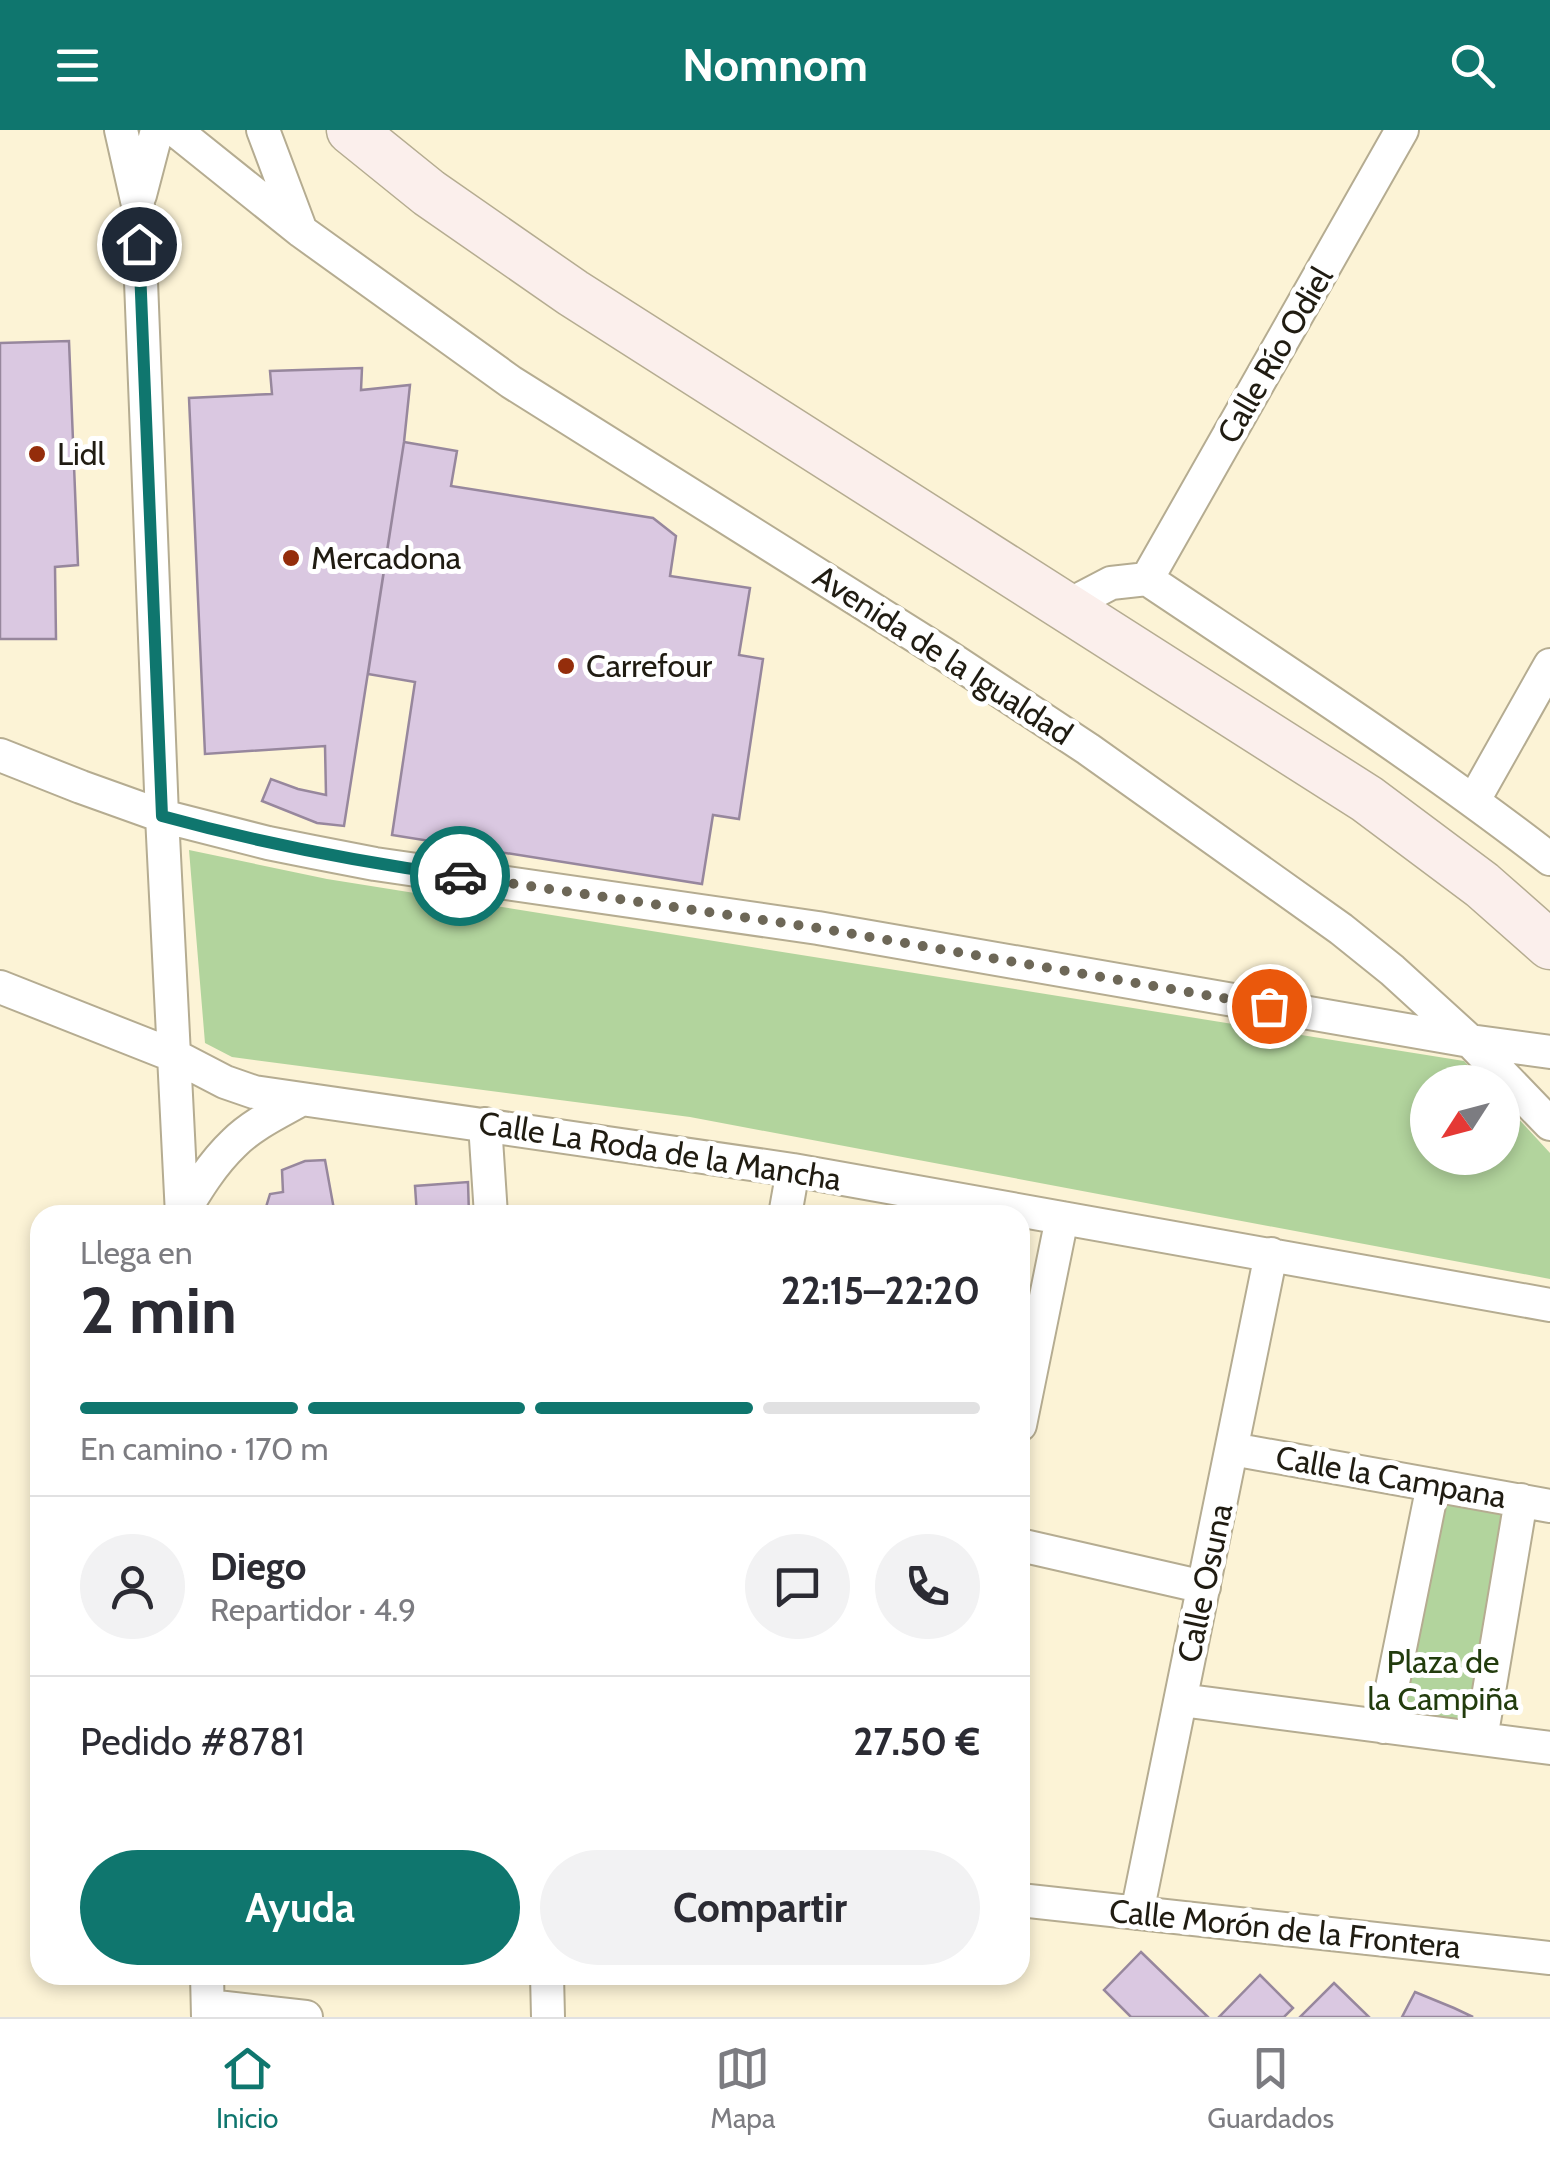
<!DOCTYPE html>
<html lang="es">
<meta charset="utf-8">
<style>
body{margin:0;font-family:Cabin,sans-serif;background:#f2f2f3;color:#2b2b33;height:100vh;display:flex;flex-direction:column;font-size:38px;white-space:nowrap}
*{box-sizing:border-box;margin:0}
p{font-size:32px;color:#7c7c81}
.icon{flex:none;width:55px;height:55px;fill:none;stroke:currentColor;stroke-width:2;stroke-linecap:round;stroke-linejoin:round}
.map{position:relative;flex:1;overflow:hidden}
.panel{position:absolute;left:30px;top:1075px;width:1000px;height:780px;display:flex;flex-direction:column;background:#fff;border-radius:30px;box-shadow:0 5px 15px #0003}
.panel>*{flex:none}
.needle{width:65px;rotate:234deg}
.tools{position:absolute;left:1410px;top:935px;display:grid;gap:20px}
.tools a{display:grid;place-items:center;width:110px;height:110px;border-radius:50%;background:#fff;box-shadow:0 5px 15px #0003;font-size:50px}
.pin{position:absolute;display:grid;place-items:center;width:85px;height:85px;color:#fff;margin:-42px;border:5px solid #fff;border-radius:50%;box-shadow:0 2px 10px #0007}
.courier{position:absolute;display:grid;place-items:center;width:100px;height:100px;margin:-50px;border:8px solid #0f766e;border-radius:50%;background:#fff;color:#222;box-shadow:0 2px 12px #0007}
.summary em{font-style:normal;font-weight:700}
.summary div{display:flex;flex-direction:column-reverse}
.summary{display:flex;align-items:center;justify-content:space-between;height:170px;padding:0 50px}
h1{font-size:65px;font-weight:700;line-height:75px}
.bar{display:grid;grid-template-columns:repeat(4,1fr);gap:15px 10px;align-content:center;height:120px;padding:0 50px}
.bar i{height:12px;border-radius:8px;background:#e1e1e2}
.bar .selected{background:#0f766e}
.bar p{grid-column:span 4}
.line{display:flex;align-items:center;gap:25px;padding:0 50px;border-top:2px solid #e1e1e2}
.line div{flex:1}
.round{display:grid;place-items:center;flex:none;width:105px;height:105px;border-radius:52px;background:#f2f2f3}
.primary-button{display:flex;gap:20px;margin-top:auto;padding:20px 50px}
.primary-button a{flex:1;height:115px;border-radius:60px;background:#0f766e;color:#fff;font-size:40px;font-weight:700;line-height:115px;text-align:center}
.primary-button a+a{background:#f2f2f3;color:#2b2b33}
header{display:flex;justify-content:space-between;align-items:center;height:130px;padding:0 50px;background:#0f766e;color:#fff;font-size:45px;font-weight:700}
.menu{display:flex;justify-content:space-around;align-items:center;height:140px;border-top:2px solid #e1e1e2;background:#fff;font-size:28px;color:#7c7c81}
.menu a{display:grid;justify-items:center;gap:5px}
.menu .selected{color:#0f766e}
.map>svg:first-child{display:block}
.green{fill:#b2d49d}
.building{fill:#dac8e1;stroke:#97879d;stroke-width:2.5}
.lines{fill:none;stroke-linecap:round;stroke-linejoin:round}
.street-casing{stroke:#b5ac91;stroke-width:36}
.secondary-casing{stroke:#b5ac91;stroke-width:51}
.street{stroke:#fff;stroke-width:32}
.secondary{stroke:#fbefec;stroke-width:48}
.done{stroke:#6d6757;stroke-width:10;stroke-dasharray:0 18}
.route{stroke:#0f766e;stroke-width:12}
.poi-dot{fill:#942d0b;stroke:#fff;stroke-width:4}
.labels{text-anchor:middle;stroke-width:10;stroke-linejoin:round;paint-order:stroke}
.street-label{font-size:32px;fill:#201c12;stroke:#fff}
.poi-label{font-size:32px;fill:#201c12;stroke:#fff;text-anchor:start}
.park-label{font-size:32px;fill:#223c0d;stroke:#fff}
</style>
<header><svg class="icon" aria-label="menu" viewBox="0 0 24 24"><path d="M4 6h16M4 12h16M4 18h16"/></svg>Nomnom<svg class="icon" aria-label="search" viewBox="0 0 24 24"><circle cx="10" cy="10" r="6"/><path d="M15 15l6 6"/></svg></header>
<div class="map">
<svg width="1550" height="1887" viewBox="0 0 1550 1887">
<rect width="100%" height="100%" fill="#fcf3d6"/>
<path class="green" d="M189,720L327,749L1464,931L1484,952H1428V1028H1502L1503,972L1550,1023V1149L690,987L232,927L205,913Z
M1443,1367L1509,1379L1472,1598L1399,1587Z"/>
<path class="building" d="M69,211L78,435L55,437L56,509H0V213Z
M362,238L361,260L410,255L404,312L344,696L317,693L262,671L271,649L298,659L326,665L325,616L205,624L189,268L272,264L270,241Z
M404,312L457,321L451,356L653,388L676,406L670,446L750,458L739,525L763,529L739,689L713,685L702,754L392,705L415,552L368,544Z
M325,1030L335,1085H244L247,1078L266,1077L270,1064L283,1062L282,1040L305,1031Z
M468,1052L469,1085H417L415,1056Z
M1141,1822L1208,1887H1131L1104,1860Z
M1260,1845L1293,1878L1284,1887H1219Z
M1334,1853L1369,1887H1300Z
M1415,1862L1454,1878L1473,1887H1402Z"/>
<g class="lines">
<defs>
<path id="street" d="M121,0L138,75L162,686L182,1085
M175,0L301,101L511,252L944,524L1088,619L1341,799L1392,840L1470,911L1550,994
M263,0L301,101
M140,65L157,0
M1147,449L1402,0
M1067,476L1111,453L1147,449C1283,540 1421,629 1550,729
M0,625L81,657L162,686L268,713L313,722L375,734L818,798L1470,911L1550,922
M1474,670L1550,535
M0,857L175,926L225,952L254,962L793,1040L1550,1175
M485,994L491,1085
M182,1084C197,1059 212,1034 234,1013C253,994 279,982 302,969
M785,1085L793,1040
M1020,1295L1062,1088
M1232,1319L1550,1376
M1020,1415L1204,1457
M1181,1570L1550,1618
M1384,1597L1433,1355
M1481,1609L1521,1370
M1020,1770L1550,1828
M1137,1783L1271,1124
M207,1845L208,1887
M547,1845L548,1887
M208,1876L306,1887"/>
<path id="secondary" d="M351,0L429,63L573,163L1367,669L1482,755L1550,815"/>
</defs>
<use href="#street" class="street-casing"/>
<use href="#secondary" class="secondary-casing"/>
<use href="#street" class="street"/>
<use href="#secondary" class="secondary"/>
</g>
<g class="lines">
<path class="done" d="M460,746L818,798L1269,876"/>
<path class="route" d="M139,114L162,686C260,713 359,732 460,746"/>
</g>
<g class="poi-dot">
<circle cx="37" cy="324" r="10"/>
<circle cx="291" cy="428" r="10"/>
<circle cx="566" cy="536" r="10"/>
</g>
<g class="labels">
<g class="street-label">
<text transform="translate(1275 225) rotate(-60)" y="11">Calle Río Odiel</text>
<text transform="translate(943 525) rotate(33)" y="11">Avenida de la Igualdad</text>
<text transform="translate(660 1021) rotate(9)" y="11">Calle La Roda de la Mancha</text>
<text transform="translate(1391 1347) rotate(10)" y="11">Calle la Campana</text>
<text transform="translate(1205 1453) rotate(-78)" y="11">Calle Osuna</text>
<text transform="translate(1285 1799) rotate(6)" y="11">Calle Morón de la Frontera</text>
</g>
<g class="poi-label">
<text x="57" y="335">Lidl</text>
<text x="311" y="439">Mercadona</text>
<text x="586" y="547">Carrefour</text>
</g>
<g class="park-label">
<text x="1443" y="1543">Plaza de<tspan x="1443" dy="37">la Campiña</tspan></text>
</g>
</g>
</svg>
<div class="tools">
<a><svg class="needle" viewBox="-14 -14 28 28"><path d="M0-13l5 13h-10z" fill="#e53935"/><path d="M0 13l5-13h-10z" fill="#7c7c81"/></svg></a>
</div>
<div class="pin" style="left:1269px;top:876px;background:#ea580c"><svg class="icon" aria-label="bag" viewBox="0 0 24 24"><path d="M5 8h14l-1 12H6zM9 8a3 3 0 0 1 6 0"/></svg></div>
<div class="pin" style="left:139px;top:114px;background:#1f2937"><svg class="icon" aria-label="home" viewBox="0 0 24 24"><path d="M3 11l9-7 9 7M6 9v11h12V9"/></svg></div>
<div class="courier" style="left:460px;top:746px"><svg class="icon" aria-label="car" viewBox="0 0 24 24"><path d="M5 17H2v-5l4-1 3-4h7l3 4 3 1v5h-3M9 17h6M6 11h13"/><circle cx="7" cy="17" r="2"/><circle cx="17" cy="17" r="2"/></svg></div>
<section class="panel">
<div class="summary"><div><h1>2 min</h1><p>Llega en</p></div><em>22:15–22:20</em></div>
<div class="bar"><i class="selected"></i><i class="selected"></i><i class="selected"></i><i></i><p>En camino · 170 m</p></div>
<div class="line" style="height:180px"><a class="round"><svg class="icon" aria-label="person" viewBox="0 0 24 24"><circle cx="12" cy="8" r="4"/><path d="M4 21q1-7 8-7t8 7"/></svg></a><div><b>Diego</b><p>Repartidor · 4.9</p></div><a class="round"><svg class="icon" aria-label="chat" viewBox="0 0 24 24"><path d="M4 5h16v11H9l-5 4z"/></svg></a><a class="round"><svg class="icon" aria-label="phone" viewBox="0 0 24 24"><path d="M5 4h4l2 5-3 2q2 4 5 5l2-3 5 2v4C11 20 4 13 5 4z"/></svg></a></div>
<div class="line" style="height:130px"><div>Pedido #8781</div><b>27.50 €</b></div>
<div class="primary-button"><a>Ayuda</a><a>Compartir</a></div>
</section>
</div>
<nav class="menu">
<a class="selected"><svg class="icon" aria-label="home" viewBox="0 0 24 24"><path d="M3 11l9-7 9 7M6 9v11h12V9"/></svg>Inicio</a>
<a><svg class="icon" aria-label="map" viewBox="0 0 24 24"><path d="M3 6l6-2 6 2 6-2v14l-6 2-6-2-6 2zM9 4v14M15 6v14"/></svg>Mapa</a>
<a><svg class="icon" aria-label="saved" viewBox="0 0 24 24"><path d="M7 4h10v16l-5-4-5 4z"/></svg>Guardados</a>
</nav>
